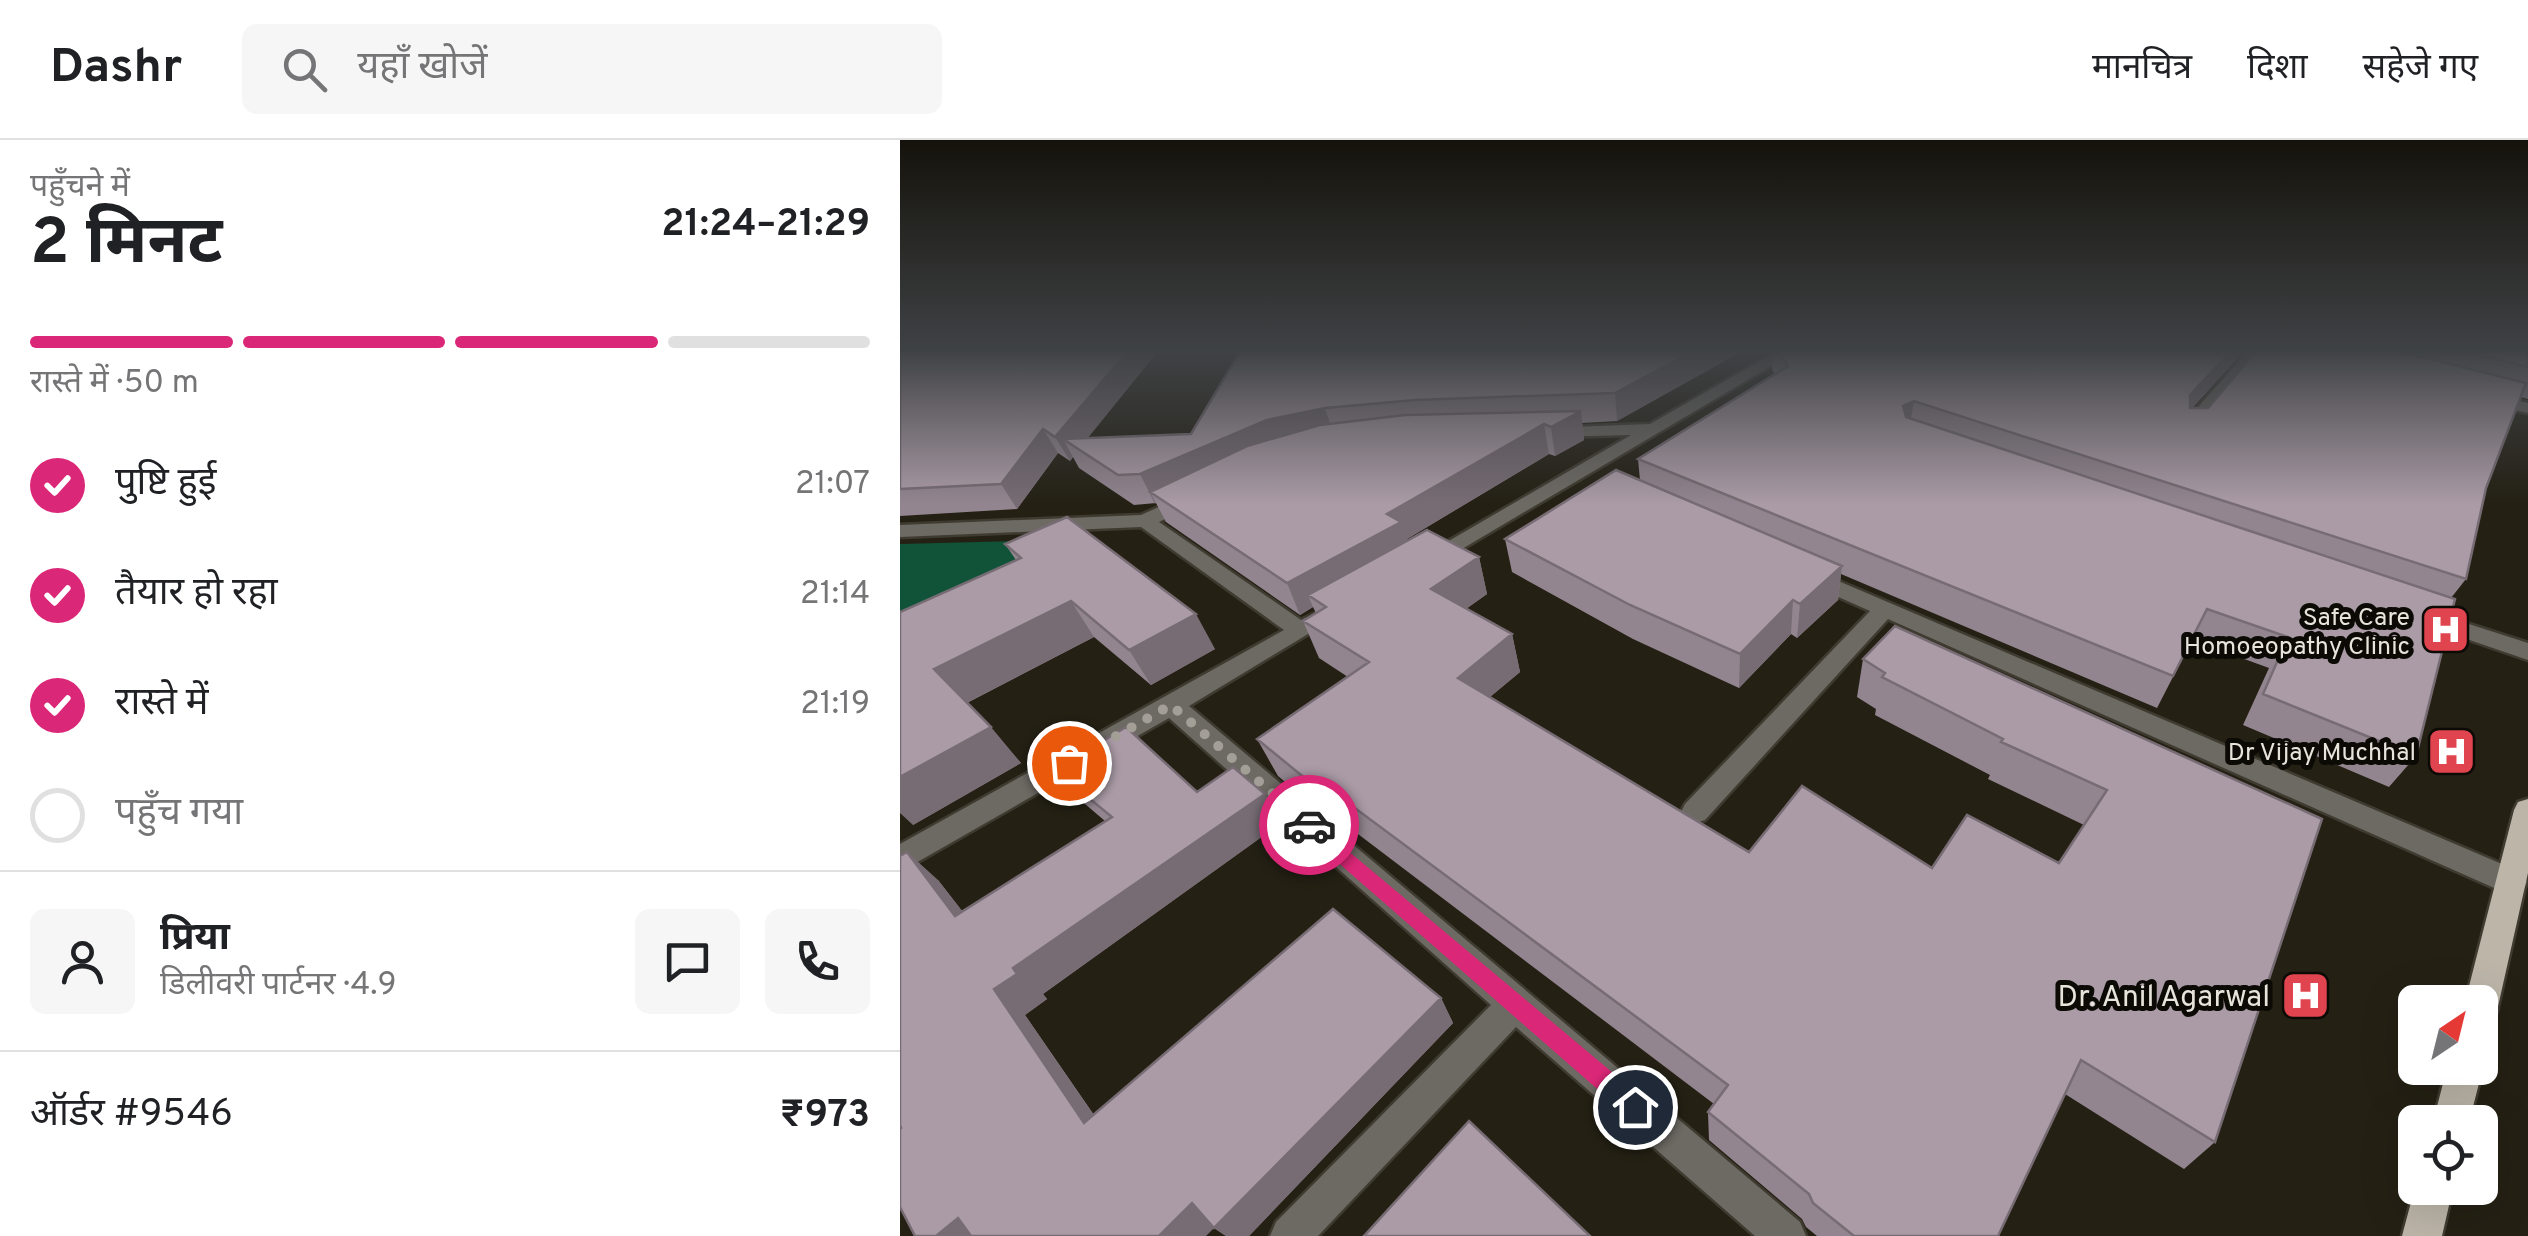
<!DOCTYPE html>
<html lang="hi">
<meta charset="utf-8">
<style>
body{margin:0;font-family:Overpass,"Noto Sans Devanagari",sans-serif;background:#f6f6f6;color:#202124;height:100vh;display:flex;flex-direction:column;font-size:38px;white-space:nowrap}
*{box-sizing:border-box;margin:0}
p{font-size:32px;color:#757577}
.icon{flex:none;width:55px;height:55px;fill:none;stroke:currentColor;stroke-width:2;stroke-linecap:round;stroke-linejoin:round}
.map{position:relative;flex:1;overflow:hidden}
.panel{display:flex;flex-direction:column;background:#fff;width:900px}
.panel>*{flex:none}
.needle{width:65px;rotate:35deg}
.buttons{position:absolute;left:1498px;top:845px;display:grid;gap:20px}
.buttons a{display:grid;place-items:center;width:100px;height:100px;border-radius:15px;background:#fff;box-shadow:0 10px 40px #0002;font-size:50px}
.pin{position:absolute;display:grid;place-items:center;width:85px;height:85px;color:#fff;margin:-42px;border:5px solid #fff;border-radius:50%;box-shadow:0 2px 10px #0007}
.courier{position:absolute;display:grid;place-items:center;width:100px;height:100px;margin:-50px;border:8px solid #db2777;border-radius:50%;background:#fff;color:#222;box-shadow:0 2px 12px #0007}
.headline em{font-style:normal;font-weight:700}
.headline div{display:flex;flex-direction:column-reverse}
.headline{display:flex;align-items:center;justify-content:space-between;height:170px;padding:0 30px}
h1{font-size:65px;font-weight:700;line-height:75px}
.bar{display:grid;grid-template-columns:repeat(4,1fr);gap:15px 10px;align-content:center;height:120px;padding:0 30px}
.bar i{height:12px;border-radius:8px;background:#e0e0e0}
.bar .current{background:#db2777}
.bar p{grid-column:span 4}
.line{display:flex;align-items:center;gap:25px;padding:0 30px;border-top:2px solid #e0e0e0}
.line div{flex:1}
.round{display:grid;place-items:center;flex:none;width:105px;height:105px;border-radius:15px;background:#f6f6f6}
ol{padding:0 30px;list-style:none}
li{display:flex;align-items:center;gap:30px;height:110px}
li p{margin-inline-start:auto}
li .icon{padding:10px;border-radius:50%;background:#db2777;color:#fff;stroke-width:4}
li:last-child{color:#757577}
li i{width:55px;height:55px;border:5px solid #e0e0e0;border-radius:50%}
header{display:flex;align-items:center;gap:60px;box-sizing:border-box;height:140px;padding:0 50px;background:#fff;border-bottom:2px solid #e0e0e0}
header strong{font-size:48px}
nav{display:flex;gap:55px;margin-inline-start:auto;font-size:35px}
.search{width:700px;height:90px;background:#f6f6f6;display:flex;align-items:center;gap:25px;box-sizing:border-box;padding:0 35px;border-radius:15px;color:#757577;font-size:38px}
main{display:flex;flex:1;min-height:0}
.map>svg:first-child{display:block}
.green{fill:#105338}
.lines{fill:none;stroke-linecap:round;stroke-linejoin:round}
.minor-casing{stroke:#3f3b30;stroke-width:5}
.major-casing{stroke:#3f3b30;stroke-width:5}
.minor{fill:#6d6a64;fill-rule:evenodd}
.major{fill:#bcb5a8;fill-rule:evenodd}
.wall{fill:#92858f}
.shaded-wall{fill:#776c74}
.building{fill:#aa9ba6;stroke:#776c74;stroke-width:2.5}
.route{fill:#db2777}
.done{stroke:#a39f96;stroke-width:10;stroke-dasharray:0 18}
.labels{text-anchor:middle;stroke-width:10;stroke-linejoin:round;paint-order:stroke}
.poi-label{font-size:25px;fill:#e7e4dc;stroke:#0b0a05;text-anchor:end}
.near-poi-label{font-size:30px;fill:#e7e4dc;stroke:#0b0a05;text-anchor:end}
</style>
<header>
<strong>Dashr</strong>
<div class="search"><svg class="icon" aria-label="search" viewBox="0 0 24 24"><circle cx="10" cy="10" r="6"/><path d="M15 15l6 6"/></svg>यहाँ खोजें</div>
<nav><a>मानचित्र</a><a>दिशा</a><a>सहेजे गए</a></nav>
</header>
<main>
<section class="panel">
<div class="headline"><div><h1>2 मिनट</h1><p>पहुँचने में</p></div><em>21:24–21:29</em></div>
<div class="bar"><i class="current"></i><i class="current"></i><i class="current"></i><i></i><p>रास्ते में · 50 m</p></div>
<ol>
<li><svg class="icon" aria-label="check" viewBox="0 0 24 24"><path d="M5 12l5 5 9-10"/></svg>पुष्टि हुई<p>21:07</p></li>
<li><svg class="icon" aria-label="check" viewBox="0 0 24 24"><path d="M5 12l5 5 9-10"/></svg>तैयार हो रहा<p>21:14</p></li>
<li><svg class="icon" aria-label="check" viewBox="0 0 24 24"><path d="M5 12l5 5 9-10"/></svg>रास्ते में<p>21:19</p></li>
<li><i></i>पहुँच गया</li>
</ol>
<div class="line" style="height:180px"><a class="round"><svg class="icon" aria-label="person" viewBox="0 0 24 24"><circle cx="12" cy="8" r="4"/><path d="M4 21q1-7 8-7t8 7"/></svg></a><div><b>प्रिया</b><p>डिलीवरी पार्टनर · 4.9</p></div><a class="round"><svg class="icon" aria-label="chat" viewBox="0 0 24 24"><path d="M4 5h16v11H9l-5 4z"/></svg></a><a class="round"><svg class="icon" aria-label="phone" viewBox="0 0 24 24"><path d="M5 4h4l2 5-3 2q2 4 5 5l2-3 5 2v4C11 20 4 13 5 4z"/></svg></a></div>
<div class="line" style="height:130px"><div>ऑर्डर #9546</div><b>₹973</b></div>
</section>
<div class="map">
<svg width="1628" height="1096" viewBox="0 0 1628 1096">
<rect width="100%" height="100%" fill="#242014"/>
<path class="green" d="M160,400L0,520V404Z"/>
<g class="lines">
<defs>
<path id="minor" d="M879,210H898L535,425H519L516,420L731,295L651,297L642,292L645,288L750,284Z
M1349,210H1365L1293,294H1281V286Z
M1586,253L1628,263V273L1580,262V254Z
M292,352L302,358L299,362L259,382L401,480L435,464L446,471L289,566L900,1082L906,1096H855L616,887L418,1096H370L376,1082L591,865L269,578L0,732V704L384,490L241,387L0,397V385L241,375Z
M908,428L1623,733L1627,742L1623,751L1612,755L1601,751L988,479L805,680L795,683L785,680L781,672L785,664L970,471L900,440L897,435L900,430Z
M1519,468L1628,503V520L1511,480L1508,475Z"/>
<path id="major" d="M1628,659V733L1597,871L1592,883L1580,887V862H1565L1614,670L1618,662Z
M1580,921L1583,928L1569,982H1533L1547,928H1580Z
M1515,1047L1553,1048L1542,1096H1502Z"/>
</defs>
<use href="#minor" class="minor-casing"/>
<use href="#major" class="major-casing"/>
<use href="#minor" class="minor"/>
<use href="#major" class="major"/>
</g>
<path class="wall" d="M0,210L188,298L291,294L341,210H844L717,281L682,283L684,300L655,316L649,314L507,399V401L579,417L587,454L566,469L612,494L620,532L590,557L849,712L1032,728L1159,723L1184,685L1088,639L1090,635L975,575L976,569L957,557L963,519L1422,679L1315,1002L1284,1029L1165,954L1098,1096H917L906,1087L902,1079L809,1000L808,972L814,964L458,694L452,699L378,636L357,599L448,537L419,518L403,481L416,473L413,467L400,475L266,382L256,363L234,365L179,328L173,317L170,321L158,313L117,369L0,376Z
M873,210H1345L1292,268H1308L1357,210H1628V259L1621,257L1586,348L1566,439L1551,458L1516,616L1489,647L1343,585L1369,528L1292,500L1257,568L941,434L938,460L897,498L891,494L839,548L733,499L612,432L605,399L740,340L738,319L875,234L872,230Z
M105,404L315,509L251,545L194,497L67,563L121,623L13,685L116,420Z
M155,630L297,652L381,683L143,854L147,859L125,875L194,975L541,858L553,883L349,1096H326L314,1088L1,988L38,740L62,771L205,681L178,658Z"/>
<path class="shaded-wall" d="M229,210H259L179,309L163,299L173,317L170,321L155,297Z
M795,210H844L717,281L715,253Z
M1332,210H1345L1278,284L1290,255Z
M1014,261L1009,289L1003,266Z
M425,268L434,296L250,352L256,363L255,364L240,334L367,280Z
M681,271L684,300L655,316L651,287Z
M644,284L649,314L507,399L511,413L408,455L413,467L400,475L387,443L487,374Z
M143,289L158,313L117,369L101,344Z
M579,417L587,454L541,486L531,449Z
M942,426L938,460L897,498L900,464Z
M893,460L891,494L839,548L840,514Z
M171,461L194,497L64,564L34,529Z
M296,474L315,509L251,545L229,510Z
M612,494L620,532L568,575L558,538Z
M91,587L121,623L13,685L0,673V637Z
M365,654L381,683L143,854L147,859L125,875L214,1005L184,983L94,849L113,828Z
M440,657L458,694L452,699L434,662Z
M7,712L38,740L87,803L55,776Z
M541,858L553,883L349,1096H326L314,1088L306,1096H259L292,1063Z
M58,1078L96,1096H36Z"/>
<path class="building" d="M0,210H229L155,297L143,289L101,344L0,349Z
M341,210H795L715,253L515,260L425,268L367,280L240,334L218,335L163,299L291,294Z
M878,210H1332L1290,255V268H1308L1357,210H1494L1626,243L1586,348L1566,439L1014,261L1003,266L1006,277L1555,459L1516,616L1363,554L1388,497L1307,469L1273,536L738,319L888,226Z
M1558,210H1628V227Z
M681,271L651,287L644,284L487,374L501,382L387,443L250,352L347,306L420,285L505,275Z
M716,330L942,426L900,464L893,460L840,514L730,465L605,399Z
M167,377L296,474L229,510L171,461L34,529L91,587L0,637V472L121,418L105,404Z
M527,390L579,417L531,449L612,494L558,538L849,712L902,646L1032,728L1067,675L1159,723L1207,650L1101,602L1103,599L982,537L985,533L963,519L995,486L1422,679L1315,1002L1181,920L1098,1096H954L913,1063L909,1054L808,972L828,945L440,657L434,662L357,599L469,522L403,481L426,467L408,455Z
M226,587L297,652L333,627L365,654L113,828L117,834L94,849L184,983L433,769L541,858L314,1088L292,1063L259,1096H71L58,1078L36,1096H15L0,1067V989L1,988L0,985V716L7,712L55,776L212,677L155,630Z
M569,981L690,1096H464Z"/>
<linearGradient id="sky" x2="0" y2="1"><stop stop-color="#14120b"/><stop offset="0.58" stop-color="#3f4245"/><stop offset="1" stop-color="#3f4245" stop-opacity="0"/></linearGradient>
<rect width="1628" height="364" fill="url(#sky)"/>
<path class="route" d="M409,678L744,959L747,967L744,975L735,979L727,975L402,691V680Z"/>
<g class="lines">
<path class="done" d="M169,623L271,565L409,685"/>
</g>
<defs>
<symbol id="hospital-square" viewBox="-11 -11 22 22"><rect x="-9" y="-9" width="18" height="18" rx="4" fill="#e0444e" stroke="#0b0a05"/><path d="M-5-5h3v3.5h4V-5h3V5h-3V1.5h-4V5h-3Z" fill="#fff"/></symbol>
</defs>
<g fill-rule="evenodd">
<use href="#hospital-square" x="1518" y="462" width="55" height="55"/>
<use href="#hospital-square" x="1524" y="584" width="55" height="55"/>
<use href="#hospital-square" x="1378" y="828" width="55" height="55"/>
</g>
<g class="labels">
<g class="poi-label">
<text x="1510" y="485">Safe Care<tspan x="1510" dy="29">Homoeopathy Clinic</tspan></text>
<text x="1516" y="620">Dr Vijay Muchhal</text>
</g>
<g class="near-poi-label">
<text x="1370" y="866">Dr. Anil Agarwal</text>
</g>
</g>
</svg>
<div class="buttons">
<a><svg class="needle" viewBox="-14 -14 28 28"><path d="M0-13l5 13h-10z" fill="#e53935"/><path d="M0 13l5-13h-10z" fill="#757577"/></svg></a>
<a><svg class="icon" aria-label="locate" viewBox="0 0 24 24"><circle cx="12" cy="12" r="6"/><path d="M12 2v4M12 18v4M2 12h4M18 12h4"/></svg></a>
</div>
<div class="pin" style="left:169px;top:623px;background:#ea580c"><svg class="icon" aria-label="bag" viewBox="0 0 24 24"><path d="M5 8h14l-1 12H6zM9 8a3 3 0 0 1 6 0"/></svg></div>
<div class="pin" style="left:735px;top:967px;background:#1f2937"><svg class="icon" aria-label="home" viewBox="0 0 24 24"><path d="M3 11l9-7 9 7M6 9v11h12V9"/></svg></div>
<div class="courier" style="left:409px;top:685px"><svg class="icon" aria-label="car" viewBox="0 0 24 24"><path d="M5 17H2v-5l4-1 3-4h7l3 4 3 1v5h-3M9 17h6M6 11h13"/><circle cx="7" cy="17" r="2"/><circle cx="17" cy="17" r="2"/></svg></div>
</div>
</main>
